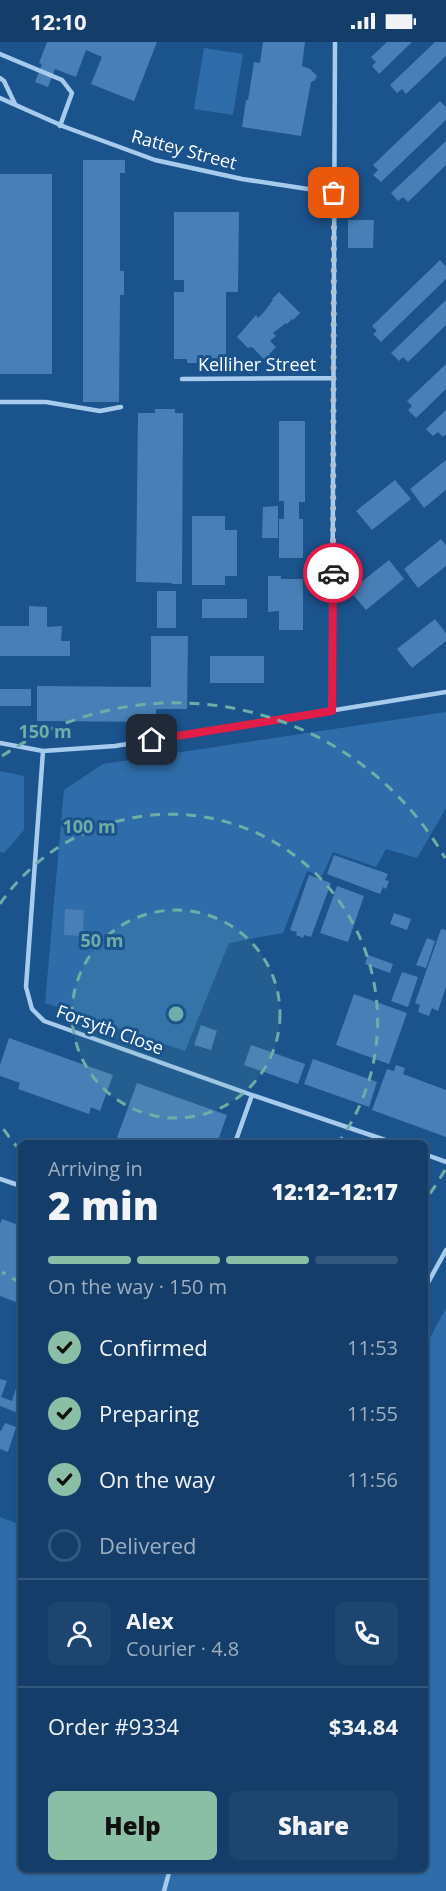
<!DOCTYPE html>
<meta charset="utf-8">
<style>
body{margin:0;font-family:"Open Sans",sans-serif;background:#1d456f;color:#f1f3f6;height:100vh;display:flex;flex-direction:column;font-size:22px;white-space:nowrap}
*{box-sizing:border-box;margin:0}
p{font-size:20px;color:#9daec0}
.icon{flex:none;width:33px;height:33px;fill:none;stroke:currentColor;stroke-width:2;stroke-linecap:round;stroke-linejoin:round}
.map{position:relative;flex:1;overflow:hidden}
.details{position:absolute;left:18px;top:1098px;width:410px;height:732px;display:flex;flex-direction:column;background:#143e69;border-radius:9px;box-shadow:0 2px 4px #0004,0 0 0 2px #33577d}
.details>*{flex:none}
.pin{position:absolute;display:grid;place-items:center;width:51px;height:51px;color:#fff;margin:-26px;border-radius:12px;box-shadow:0 3px 9px #0006}
.courier{position:absolute;display:grid;place-items:center;width:60px;height:60px;margin:-30px;border:4px solid #e11d48;border-radius:50%;background:#fff;color:#222;box-shadow:0 2px 8px #0007}
.summary em{font-style:normal;font-weight:800}
.summary div{display:flex;flex-direction:column-reverse}
.summary{display:flex;align-items:center;justify-content:space-between;height:102px;padding:0 30px}
h1{font-size:39px;font-weight:800;line-height:45px}
.bar{display:grid;grid-template-columns:repeat(4,1fr);gap:9px 6px;align-content:center;height:72px;padding:0 30px}
.bar i{height:8px;border-radius:4px;background:#33577d}
.bar .current{background:#8abfa5}
.bar p{grid-column:span 4}
.line{display:flex;align-items:center;gap:15px;padding:0 30px;border-top:2px solid #33577d}
.line div{flex:1}
.round{display:grid;place-items:center;flex:none;width:63px;height:63px;border-radius:9px;background:#1d456f}
ol{padding:0 30px;list-style:none}
li{display:flex;align-items:center;gap:18px;height:66px}
li p{margin-inline-start:auto}
li .icon{padding:6px;border-radius:50%;background:#8abfa5;color:#111;stroke-width:4}
li:last-child{color:#9daec0}
li i{width:33px;height:33px;border:3px solid #33577d;border-radius:50%}
.cta{display:flex;gap:12px;margin-top:auto;padding:12px 30px}
.cta a{flex:1;height:69px;border-radius:9px;background:#8abfa5;color:#111;font-size:24px;font-weight:800;line-height:69px;text-align:center}
.cta a+a{background:#1d456f;color:#f1f3f6}
.status{display:flex;justify-content:space-between;align-items:center;height:42px;padding:0 30px;background:#143e69;direction:ltr}
.status svg{height:16px;fill:currentColor}
.map>svg:first-child{display:block}
.green{fill:#2e6daa}
.building{fill:#487fb6}
.lines{fill:none;stroke-linecap:round;stroke-linejoin:round}
.lane{stroke:#a7cbed;stroke-width:4.5}
.done{stroke:#afc3d7;stroke-width:6;stroke-dasharray:0 10.8}
.route{stroke:#e11d48;stroke-width:8}
.ring{fill:none;stroke:#6fada8;stroke-width:3;stroke-dasharray:10 8}
.labels{text-anchor:middle;stroke-width:6;stroke-linejoin:round;paint-order:stroke}
.street-label{font-size:18px;fill:#fff;stroke:#1b538c}
.centre{fill:#6fada8;stroke:#1b538c;stroke-width:3}
.ring-label{font-size:18px;text-anchor:middle;font-weight:bold;fill:#6fada8;stroke:#1b538c;stroke-width:6;stroke-linejoin:round;paint-order:stroke}
</style>
<div class="status"><b>12:10</b><svg viewBox="0 0 49 12"><path d="M0 12V9h3v3zM5 12V6h3v6zM10 12V3h3v9zM15 12V0h3v12zM26 1h20v11H26zM47 4h2v5h-2z"/></svg></div>
<div class="map">
<svg width="446" height="1849" viewBox="0 0 446 1849">
<rect width="100%" height="100%" fill="#1b538c"/>
<path class="green" d="M204,6L243,12L233,73L194,67Z
M446,670V766L417,816L386,807L376,825L333,810L322,834L307,829L283,891L229,901L185,1009L45,961L64,748L103,722Z
M0,729L24,734V788L4,811L0,810Z
M446,1266V1849H0V1475L21,1483V1827H424V1307Z"/>
<path class="building" d="M47,0H157L134,59L91,42L102,15L86,8L76,35L55,27L48,45L35,40L42,22L39,21Z
M263,0H305L302,24L310,27L317,34L315,38L311,40L301,94L242,85L246,58H248L254,20L260,21Z
M387,0H412L379,32L372,24L376,20L371,15Z
M435,0H446V14L406,52L402,47L397,51L390,43Z
M440,59L446,65V78L381,140L373,133L378,128L373,123Z
M446,99V123L408,160L403,155L398,159L391,151Z
M83,118H125V131H120V229H124V253H120L119,360H83Z
M0,132H52V332H0Z
M174,170H239L238,250H226V317H214V321H187V317H174V250H184V238H174Z
M348,178H374L373,206H348Z
M440,218L445,224L446,222V237L381,300L373,292L377,289L372,284Z
M279,250L300,271L293,278L292,277L287,282L286,281L273,291L276,294L270,299L276,305L269,312L271,314L266,318L264,317L252,305L248,306L237,295L256,273L258,276L264,270L273,258L272,257Z
M446,258V283L408,320L403,315L399,319L391,311Z
M446,322V347L416,376L408,368L412,364L407,359Z
M155,367H175V371H183L182,542H172V541L136,540L138,371H155Z
M446,368V392L443,395L438,390L433,394L426,387Z
M279,379H305V460H299V477H303V516H279V477H284V459H279Z
M446,418V448L424,466L410,447Z
M395,438L411,457L372,488L356,469Z
M278,464V496H262L263,465Z
M192,474H225V488H237V534H225V543H192Z
M441,497L446,503V524L418,546L404,527Z
M389,518L404,537L366,568L350,549Z
M268,534H281V537H303V588H279V569L268,570Z
M157,549H176V586H157Z
M202,557H247V576H202Z
M29,564L47,565V585L62,584L61,599H70V614H0V584H29Z
M435,577L446,591V599L412,626L397,607Z
M151,594H188L187,667H156V680L37,679V644L151,645Z
M210,614H264V641H210Z
M0,647H31V664H0Z
M334,813L388,832L385,838L389,839L386,847L383,845L380,852L327,832Z
M309,833L331,841L311,895L304,893L303,896L296,893L297,890L290,888Z
M337,844L364,854L348,900L320,891Z
M65,867L84,868L83,894L64,893Z
M394,871L411,877L407,888L390,882Z
M441,887L446,888V945L438,969L432,966L429,974L418,970L420,963L415,961Z
M427,896L435,899L426,926L416,923Z
M368,913L393,922L390,931L365,922Z
M402,930L418,935L408,965L391,959Z
M354,952L407,971L389,1022L336,1003Z
M201,983L217,989L211,1008L194,1003Z
M9,996L113,1033L100,1069L91,1065L89,1072L18,1047L20,1041L0,1034V1023Z
M251,1003L305,1022L298,1042L244,1023Z
M313,1017L377,1040L369,1065L304,1042Z
M396,1023L405,1026L403,1032L446,1048V1095L372,1068L387,1027L394,1029Z
M137,1041L227,1073L217,1101H115Z
M2,1177L21,1184V1262L0,1254V1182Z
M0,1337L7,1339L1,1355L12,1359L17,1343L21,1344V1372L0,1364Z
M5,1381L16,1385L8,1410L0,1407V1389H1Z"/>
<g class="lines">
<path class="lane" d="M0,12L62,38L72,51L60,84
M0,36L4,39L15,62
M0,56L65,85L155,118L242,137L334,151
M182,337L333,336
M0,360H46L100,369L121,365
M332,669L335,0
M0,701L43,709L115,704L446,650
M43,709L26,945L32,967L44,979L252,1053L394,1101
M235,1101L252,1053
M424,1112L446,1120
M0,1137L21,1144
M424,1248L446,1208
M164,1849L170,1827"/>
</g>
<g class="lines">
<path class="done" d="M333,531L334,151"/>
<path class="route" d="M152,698L332,669L333,531"/>
</g>
<circle cx="176" cy="972" r="104" fill="#6fada8" fill-opacity=".12"/>
<g class="ring">
<circle cx="176" cy="972" r="104"/>
<path d="M21 1109A207 207 0 0 1 0 1082M0 862A207 207 0 1 1 338 1101"/>
<path d="M445 1128A311 311 0 0 1 426 1157M21 1241A311 311 0 0 1 2 1230M2 714A311 311 0 0 1 445 816"/>
</g>
<g class="labels">
<g class="street-label">
<text transform="translate(184 108) rotate(15)" y="6">Rattey Street</text>
<text x="257" y="329">Kelliher Street</text>
<text transform="translate(110 988) rotate(20)" y="6">Forsyth Close</text>
</g>
</g>
<circle cx="176" cy="972" r="9" class="centre"/>
<g class="ring-label">
<text x="45" y="696">150 m</text>
<text x="89" y="791">100 m</text>
<text x="102" y="905">50 m</text>
</g>
</svg>
<div class="pin" style="left:334px;top:151px;background:#ea580c"><svg class="icon" aria-label="bag" viewBox="0 0 24 24"><path d="M5 8h14l-1 12H6zM9 8a3 3 0 0 1 6 0"/></svg></div>
<div class="pin" style="left:152px;top:698px;background:#1f2937"><svg class="icon" aria-label="home" viewBox="0 0 24 24"><path d="M3 11l9-7 9 7M6 9v11h12V9"/></svg></div>
<div class="courier" style="left:333px;top:531px"><svg class="icon" aria-label="car" viewBox="0 0 24 24"><path d="M5 17H2v-5l4-1 3-4h7l3 4 3 1v5h-3M9 17h6M6 11h13"/><circle cx="7" cy="17" r="2"/><circle cx="17" cy="17" r="2"/></svg></div>
<section class="details">
<div class="summary"><div><h1>2 min</h1><p>Arriving in</p></div><em>12:12–12:17</em></div>
<div class="bar"><i class="current"></i><i class="current"></i><i class="current"></i><i></i><p>On the way · 150 m</p></div>
<ol>
<li><svg class="icon" aria-label="check" viewBox="0 0 24 24"><path d="M5 12l5 5 9-10"/></svg>Confirmed<p>11:53</p></li>
<li><svg class="icon" aria-label="check" viewBox="0 0 24 24"><path d="M5 12l5 5 9-10"/></svg>Preparing<p>11:55</p></li>
<li><svg class="icon" aria-label="check" viewBox="0 0 24 24"><path d="M5 12l5 5 9-10"/></svg>On the way<p>11:56</p></li>
<li><i></i>Delivered</li>
</ol>
<div class="line" style="height:108px"><a class="round"><svg class="icon" aria-label="person" viewBox="0 0 24 24"><circle cx="12" cy="8" r="4"/><path d="M4 21q1-7 8-7t8 7"/></svg></a><div><b>Alex</b><p>Courier · 4.8</p></div><a class="round"><svg class="icon" aria-label="phone" viewBox="0 0 24 24"><path d="M5 4h4l2 5-3 2q2 4 5 5l2-3 5 2v4C11 20 4 13 5 4z"/></svg></a></div>
<div class="line" style="height:78px"><div>Order #9334</div><b>$34.84</b></div>
<div class="cta"><a>Help</a><a>Share</a></div>
</section>
</div>
